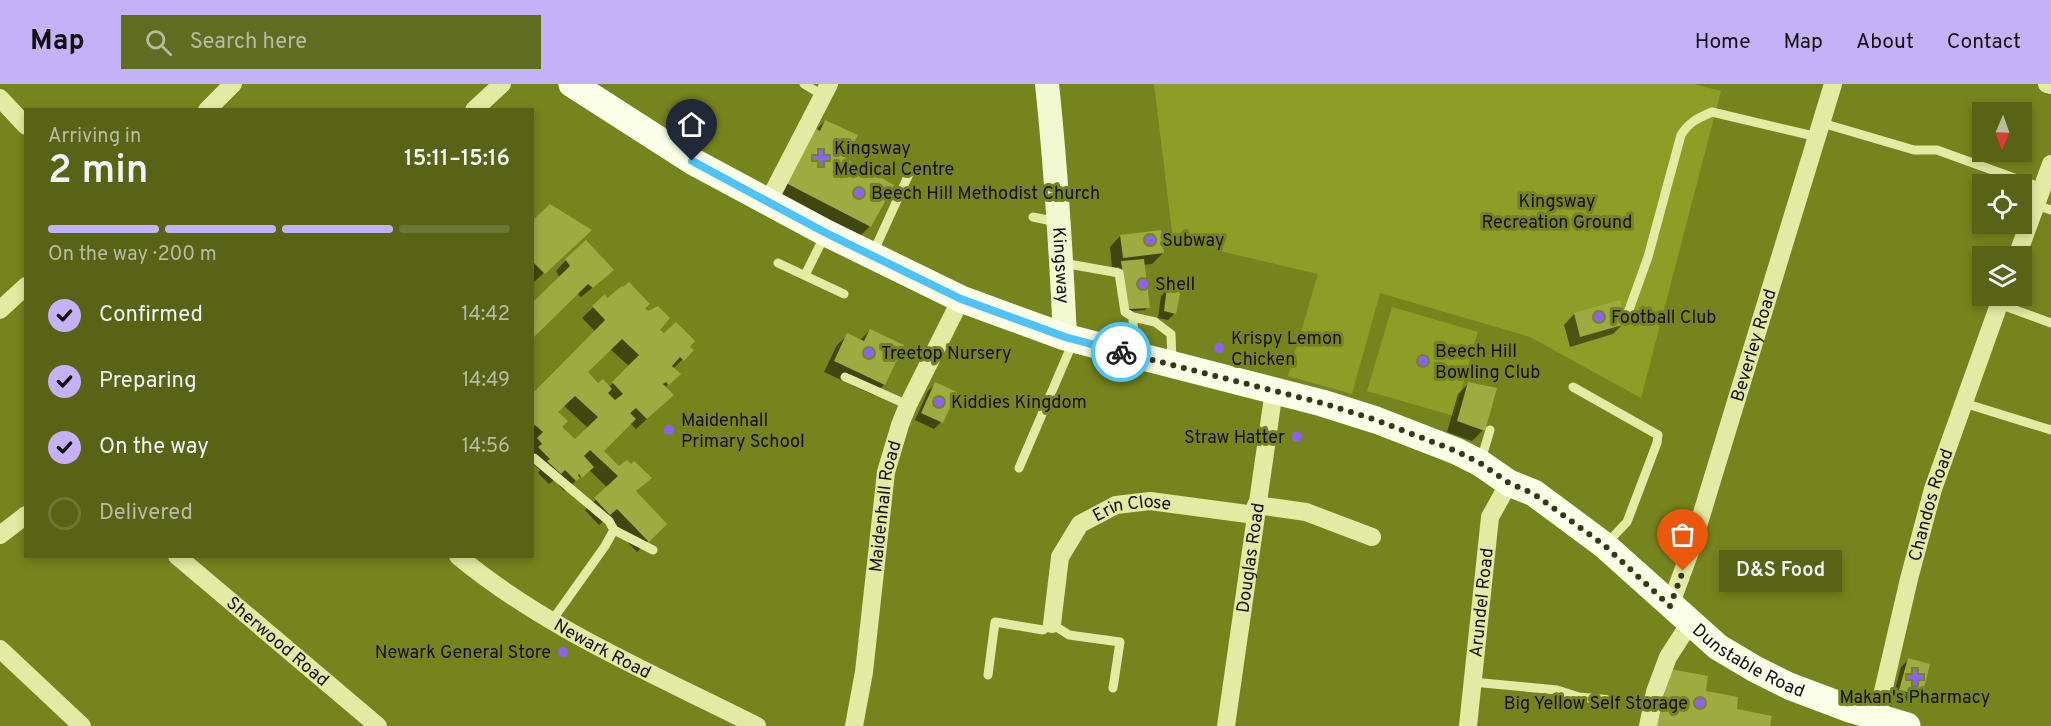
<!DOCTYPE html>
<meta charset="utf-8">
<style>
body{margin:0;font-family:Overpass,sans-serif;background:#616c23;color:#f1f3f6;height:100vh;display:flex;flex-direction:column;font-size:22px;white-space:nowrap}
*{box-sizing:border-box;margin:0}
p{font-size:20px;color:#b7bca1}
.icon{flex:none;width:33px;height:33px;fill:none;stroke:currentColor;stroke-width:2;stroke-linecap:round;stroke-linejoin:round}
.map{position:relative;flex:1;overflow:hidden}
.panel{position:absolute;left:24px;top:24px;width:510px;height:450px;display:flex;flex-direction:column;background:#586316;border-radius:0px;box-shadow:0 3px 9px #0003}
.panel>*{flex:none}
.needle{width:39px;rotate:182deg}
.buttons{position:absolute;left:1972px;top:18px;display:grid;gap:12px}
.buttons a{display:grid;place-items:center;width:60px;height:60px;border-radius:0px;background:#586316;box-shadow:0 3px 9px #0003;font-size:30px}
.pin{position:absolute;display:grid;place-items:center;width:51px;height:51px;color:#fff;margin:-62px -26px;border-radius:50% 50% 50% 0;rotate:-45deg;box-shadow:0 0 6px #0007}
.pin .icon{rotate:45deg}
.courier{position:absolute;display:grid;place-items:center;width:60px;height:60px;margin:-30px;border:4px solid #4fc3f7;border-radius:50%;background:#fff;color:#222;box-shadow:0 2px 8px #0007}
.bubble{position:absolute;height:42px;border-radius:0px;background:#586316;box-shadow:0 3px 9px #0003;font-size:20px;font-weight:600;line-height:42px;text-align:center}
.overview em{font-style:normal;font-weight:600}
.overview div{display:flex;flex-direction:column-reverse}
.overview{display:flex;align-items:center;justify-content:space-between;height:102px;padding:0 24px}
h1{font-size:39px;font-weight:600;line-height:45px}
.bar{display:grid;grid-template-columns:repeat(4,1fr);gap:9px 6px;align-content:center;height:72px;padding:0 24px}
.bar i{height:8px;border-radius:4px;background:#6d7735}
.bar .selected{background:#c4b1f8}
.bar p{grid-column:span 4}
ol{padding:0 24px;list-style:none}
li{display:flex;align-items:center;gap:18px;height:66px}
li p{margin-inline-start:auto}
li .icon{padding:6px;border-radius:50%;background:#c4b1f8;color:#111;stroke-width:4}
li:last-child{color:#b7bca1}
li i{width:33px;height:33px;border:3px solid #6d7735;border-radius:50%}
header{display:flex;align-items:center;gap:36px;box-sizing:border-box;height:84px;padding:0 30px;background:#c4b1f8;color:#111}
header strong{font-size:28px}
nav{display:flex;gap:33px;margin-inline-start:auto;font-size:21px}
.search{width:420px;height:54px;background:#616c23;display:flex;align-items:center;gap:15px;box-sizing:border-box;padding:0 21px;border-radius:0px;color:#b7bca1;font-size:22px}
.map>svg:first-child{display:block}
.green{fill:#8e9d26}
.shadow{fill:#0007;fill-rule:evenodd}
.building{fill:#9eab41;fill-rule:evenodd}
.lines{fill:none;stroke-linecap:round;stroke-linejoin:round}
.lane{stroke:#e2eaa3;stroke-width:9}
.street{stroke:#e2eaa3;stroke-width:18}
.secondary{stroke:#f2f8cf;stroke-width:24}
.primary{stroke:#fafee7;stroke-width:27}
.done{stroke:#343915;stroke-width:6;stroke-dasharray:0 10.8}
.route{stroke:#4fc3f7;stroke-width:8}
.poi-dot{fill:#8d61fa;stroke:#76841d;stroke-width:2}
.labels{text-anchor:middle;stroke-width:6;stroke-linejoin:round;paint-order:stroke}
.poi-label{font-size:18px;fill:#111;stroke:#76841d;text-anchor:start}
.park-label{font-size:18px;fill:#111;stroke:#76841d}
.street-label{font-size:18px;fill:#111;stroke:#76841d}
</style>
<header>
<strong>Map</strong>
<div class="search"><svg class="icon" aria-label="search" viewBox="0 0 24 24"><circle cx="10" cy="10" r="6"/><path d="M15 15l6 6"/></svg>Search here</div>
<nav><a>Home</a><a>Map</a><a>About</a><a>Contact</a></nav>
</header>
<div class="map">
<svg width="2051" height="642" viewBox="0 0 2051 642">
<rect width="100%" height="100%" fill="#76841d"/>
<path class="green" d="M1154,0H1694L1721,7L1641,314L1530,253L1380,209L1352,310L1288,292L1318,190L1173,156Z
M1392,223L1478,248L1454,332L1367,307Z"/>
<path class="shadow" d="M825,37L840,82L870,142L856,156L774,109L816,46Z
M532,139L579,156L533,199L532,198Z
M1120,152L1163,169L1152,180L1143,181L1148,223L1145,226L1125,228L1119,183L1112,184L1110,163Z
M566,176L601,197L581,213L560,194L556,187Z
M1168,205L1175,229L1168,236L1158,234L1161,212Z
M604,213L607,216L644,225L658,246L692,266L673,285L679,290L664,304L661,322L636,345L630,339L602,367L619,384L649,394L635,408L665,440L637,468L606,435L599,441L585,426L608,404L589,386L564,407L554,396L549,400L538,389L540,386L532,379V307L535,310L596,248L582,234ZM610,265L630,283L609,303L598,301L586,289ZM563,321L588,344L575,357L560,343L556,328Z
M1574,230L1624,239L1613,250L1570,263L1564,241Z
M870,246L902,261L884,301L873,311L824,288L837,261L848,251L860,256Z
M1469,299L1483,346L1472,357L1447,348L1458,310Z
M935,300L941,338L934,345L915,336L928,307Z
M1908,576L1920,611L1913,618L1893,613L1901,583Z"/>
<path class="building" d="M825,36L858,51L845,74L894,101L871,143L784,98L812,42L820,47Z
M550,120L592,146L545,190L532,177V137Z
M1161,146L1164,169L1123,174L1120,151Z
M586,156L614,186L593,204L588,200L532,255V219L570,182L565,175Z
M1144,175L1150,224L1128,225L1121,177Z
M629,198L650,220L645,224L648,227L658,222L670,234L660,246L664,249L676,238L695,257L690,263L694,266L684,277L680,273L672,282L681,290L669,301L666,298L663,300L674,311L647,335L636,324L630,329L636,335L604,367L619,382L627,376L631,380L634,377L652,394L636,407L667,440L649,458L617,425L610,431L594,414L618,392L590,366L584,372L594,383L582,394L579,390L578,391L580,394L576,397L565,386L561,390L547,377L550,375L538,363L542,360L537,354L543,348L535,341L532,343V305L535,307L605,236L592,222L605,210L607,214L622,202L623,203ZM622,255L639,271L612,298L623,310L615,316L608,309L612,305L603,295L598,299L588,288ZM575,312L598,333L575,355L562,343L568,337L558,328Z
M1167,203L1181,205L1176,230L1164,227Z
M1620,216L1626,240L1580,253L1574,229Z
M870,245L904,261L885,301L834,277L847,249L864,257Z
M935,298L957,308L943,339L921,329Z
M1468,298L1497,304L1485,347L1457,337Z
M1908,574L1930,580L1922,612L1899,606Z
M1670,585L1708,592L1706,607L1738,613L1737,625L1772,632L1770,642H1657Z"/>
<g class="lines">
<path class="lane" d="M804,0L824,12
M1822,39L1914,66H1937L2042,104
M2036,121L2051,126
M1033,133L1057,138
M873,169L909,90
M778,179L844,210
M1063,179L1119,189L1125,228L1133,233L1134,269
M805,191L825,151
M1999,220L2051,239
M1133,233L1155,238L1171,250L1172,277
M1625,237L1648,173L1681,51C1689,38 1698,34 1712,28L1818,53
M845,293L908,321
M1573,303L1658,351L1657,359L1627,438L1606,460
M1964,319L2051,346
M534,374L609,437L614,446L605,462L551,538
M1481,376L1490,346
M1019,384L1073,258
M614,446L653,466
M988,591L995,538L1043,546L1052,540L1069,551L1120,558L1113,604
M1472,598L1557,606L1579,613L1610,616"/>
<g class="street">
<path d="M2047,0L2051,1"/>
<path d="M0,14L26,42"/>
<path d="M207,26L233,0"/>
<path d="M474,26L502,0"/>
<path d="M768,118L829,0"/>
<path d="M2017,172L2051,80"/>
<path d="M0,226L26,202"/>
<path d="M1256,421L1306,428L1372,453"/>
<path d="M0,451L26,431"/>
<path id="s1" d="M177,472L378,642"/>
<path id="s2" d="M458,472C546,545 656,591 757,642"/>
<path id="s3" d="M1670,522L1691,465L1833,0"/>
<path id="s4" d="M1052,540L1060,473L1080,440L1116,421L1150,417L1255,431"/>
<path d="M0,565L82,642"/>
<path id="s5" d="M854,642L864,588L886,388L900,341L908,321L961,215"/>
<path id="s6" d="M1226,642L1274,306"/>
<path id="s7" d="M1468,642L1490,433L1509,399"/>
<path d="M1648,642L1655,608L1668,573L1690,539"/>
<path id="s8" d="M1875,642L1909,495L1933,405L2002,212"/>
</g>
<path class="secondary" id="s9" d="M1047,0C1056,84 1061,168 1065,253"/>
<path class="primary" id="s10" d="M572,0L692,77L826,149L961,215L1065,253L1322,319L1376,336L1456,367L1480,379L1509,399L1534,409L1604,461L1718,563L1755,585L1789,602L1850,625L1907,642"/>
</g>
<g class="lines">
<path class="done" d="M1121,268L1322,319L1376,336L1456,367L1480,379L1509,399L1534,410L1604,461L1670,522L1683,487"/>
<path class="route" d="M692,77L826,149L961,215L1065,253L1121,268"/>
</g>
<g class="poi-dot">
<path d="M818 65h6v6h6v6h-6v6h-6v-6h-6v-6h6z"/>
<circle cx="859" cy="109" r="6"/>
<circle cx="1150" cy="156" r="6"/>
<circle cx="1143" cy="200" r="6"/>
<circle cx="1599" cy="233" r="6"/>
<circle cx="1219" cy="264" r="6"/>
<circle cx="869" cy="269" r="6"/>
<circle cx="1423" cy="277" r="6"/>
<circle cx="939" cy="318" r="6"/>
<circle cx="669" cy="346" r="6"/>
<circle cx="1297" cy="353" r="6"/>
<circle cx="563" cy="568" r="6"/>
<path d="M1912 584h6v6h6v6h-6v6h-6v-6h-6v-6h6z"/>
<circle cx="1700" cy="619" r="6"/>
</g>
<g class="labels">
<g class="poi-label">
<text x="834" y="70">Kingsway<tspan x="834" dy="21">Medical Centre</tspan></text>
<text x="871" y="115">Beech Hill Methodist Church</text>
<text x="1162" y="162">Subway</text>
<text x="1155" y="206">Shell</text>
<text x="1611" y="239">Football Club</text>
<text x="1231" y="260">Krispy Lemon<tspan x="1231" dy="21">Chicken</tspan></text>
<text x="1435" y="273">Beech Hill<tspan x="1435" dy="21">Bowling Club</tspan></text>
<text x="881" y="275">Treetop Nursery</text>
<text x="951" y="324">Kiddies Kingdom</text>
<text x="681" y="342">Maidenhall<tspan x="681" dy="21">Primary School</tspan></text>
<text x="1285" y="359" text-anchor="end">Straw Hatter</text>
<text x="551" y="574" text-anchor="end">Newark General Store</text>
<text x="1915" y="619" text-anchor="middle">Makan's Pharmacy</text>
<text x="1688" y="625" text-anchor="end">Big Yellow Self Storage</text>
</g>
<g class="park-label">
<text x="1557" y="123">Kingsway<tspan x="1557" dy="21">Recreation Ground</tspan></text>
</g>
<g class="street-label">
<text dy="6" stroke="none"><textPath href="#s9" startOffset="182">Kingsway</textPath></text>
<text dy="6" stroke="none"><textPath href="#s3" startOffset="274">Beverley Road</textPath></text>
<text dy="6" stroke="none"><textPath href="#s8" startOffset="228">Chandos Road</textPath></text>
<text dy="6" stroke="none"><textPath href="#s5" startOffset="222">Maidenhall Road</textPath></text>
<text dy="6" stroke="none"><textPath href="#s4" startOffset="162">Erin Close</textPath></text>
<text dy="6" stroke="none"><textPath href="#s6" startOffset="170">Douglas Road</textPath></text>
<text dy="6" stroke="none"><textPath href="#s7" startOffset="124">Arundel Road</textPath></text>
<text dy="6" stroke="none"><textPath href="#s1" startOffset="132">Sherwood Road</textPath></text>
<text dy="6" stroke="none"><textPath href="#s2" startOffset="172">Newark Road</textPath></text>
<text dy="6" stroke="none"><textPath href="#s10" startOffset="1326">Dunstable Road</textPath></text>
</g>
</g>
</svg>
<div class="buttons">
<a><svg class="needle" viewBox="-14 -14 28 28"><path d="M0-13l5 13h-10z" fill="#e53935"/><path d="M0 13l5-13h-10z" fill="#b7bca1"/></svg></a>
<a><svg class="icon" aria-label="locate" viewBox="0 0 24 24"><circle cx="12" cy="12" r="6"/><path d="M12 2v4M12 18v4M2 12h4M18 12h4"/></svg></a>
<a><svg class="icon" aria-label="layers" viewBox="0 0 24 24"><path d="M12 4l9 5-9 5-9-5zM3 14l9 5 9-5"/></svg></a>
</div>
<div class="pin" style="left:1683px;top:487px;background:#ea580c"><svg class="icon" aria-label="bag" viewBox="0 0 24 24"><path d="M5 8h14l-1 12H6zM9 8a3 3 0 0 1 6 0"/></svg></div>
<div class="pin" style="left:692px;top:77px;background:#1f2937"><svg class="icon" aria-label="home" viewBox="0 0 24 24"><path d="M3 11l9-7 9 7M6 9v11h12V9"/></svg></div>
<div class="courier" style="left:1121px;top:268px"><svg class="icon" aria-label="bike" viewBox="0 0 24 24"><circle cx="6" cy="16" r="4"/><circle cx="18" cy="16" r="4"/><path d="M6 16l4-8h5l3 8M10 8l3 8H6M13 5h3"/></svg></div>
<div class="bubble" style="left:1719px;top:466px;width:123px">D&amp;S Food</div>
<section class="panel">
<div class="overview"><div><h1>2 min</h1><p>Arriving in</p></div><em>15:11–15:16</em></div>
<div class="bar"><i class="selected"></i><i class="selected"></i><i class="selected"></i><i></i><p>On the way · 200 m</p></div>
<ol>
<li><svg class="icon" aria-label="check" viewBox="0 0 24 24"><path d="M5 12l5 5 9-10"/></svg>Confirmed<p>14:42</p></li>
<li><svg class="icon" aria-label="check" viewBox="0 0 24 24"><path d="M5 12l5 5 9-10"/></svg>Preparing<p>14:49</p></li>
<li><svg class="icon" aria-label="check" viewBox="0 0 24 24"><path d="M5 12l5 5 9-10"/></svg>On the way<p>14:56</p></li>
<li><i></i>Delivered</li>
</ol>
</section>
</div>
